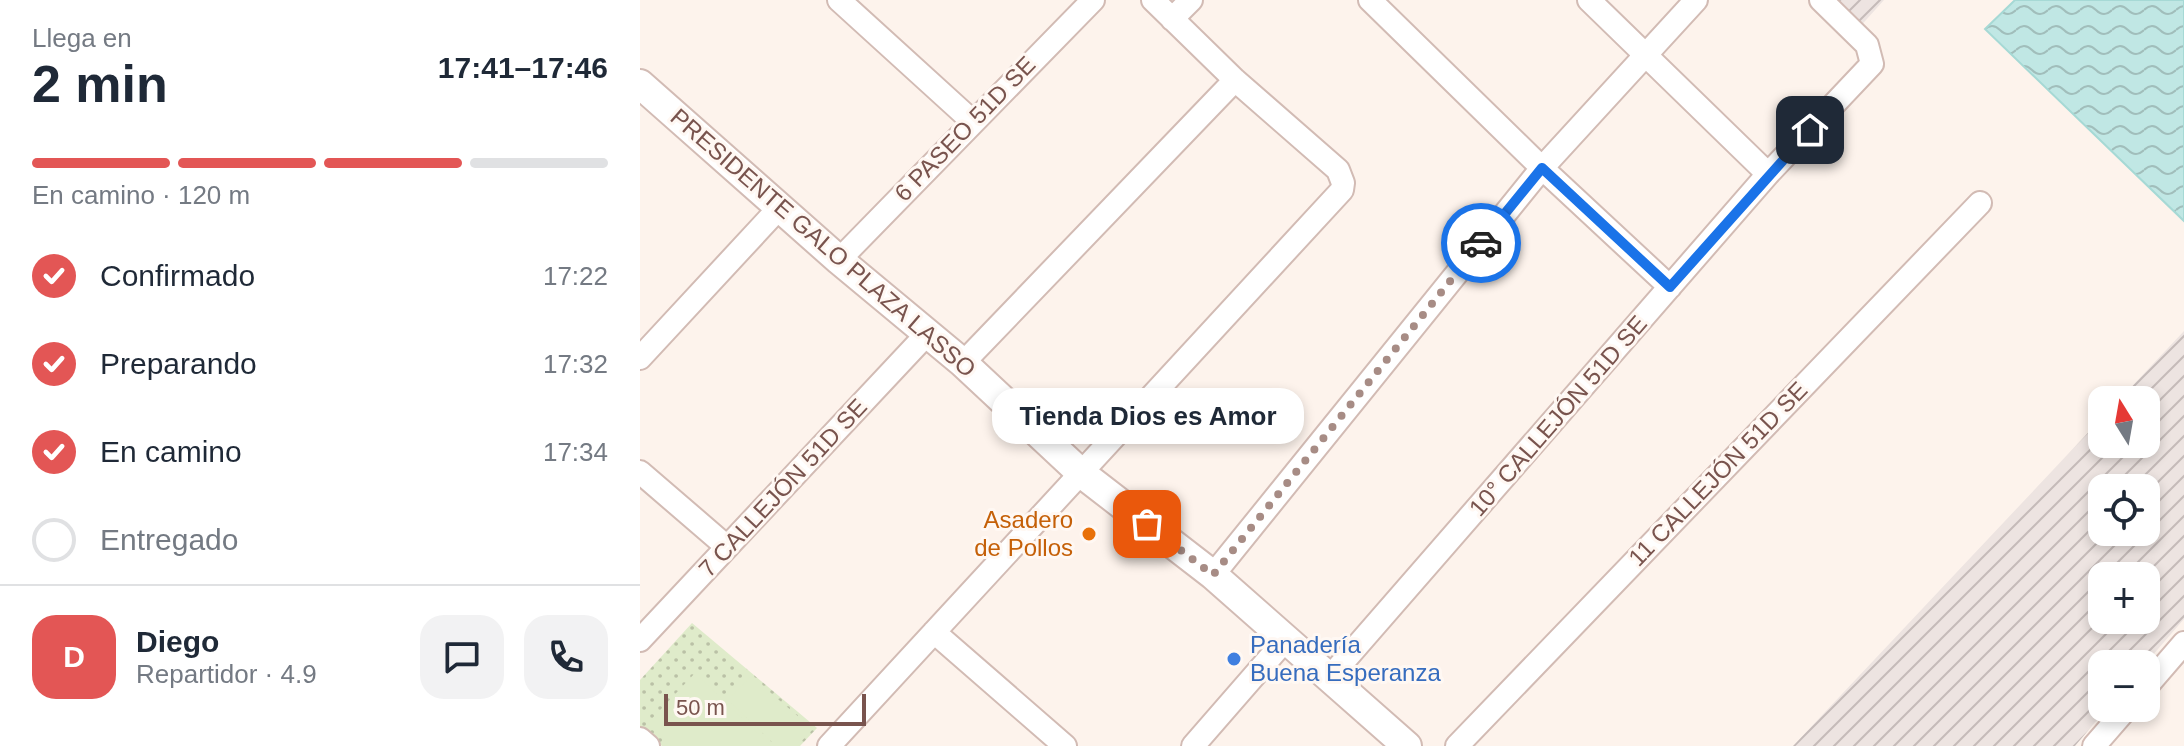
<!DOCTYPE html>
<html lang="es">
<meta charset="utf-8">
<style>
body{margin:0;font-family:Arial,sans-serif;background:#f2f2f3;color:#1f2937;height:100vh;display:flex;flex-direction:column;font-size:30px;white-space:nowrap}
*{box-sizing:border-box;margin:0}
p{font-size:26px;color:#747a83}
.icon{flex:none;width:44px;height:44px;fill:none;stroke:currentColor;stroke-width:2;stroke-linecap:round;stroke-linejoin:round}
.map{position:relative;flex:1;overflow:hidden}
.side{display:flex;flex-direction:column;background:#fff;width:640px}
.side>*{flex:none}
.needle{width:52px;rotate:349deg}
.controls{position:absolute;left:1448px;top:386px;display:grid;gap:16px}
.controls a{display:grid;place-items:center;width:72px;height:72px;border-radius:16px;background:#fff;box-shadow:0 4px 12px #0003;font-size:40px}
.scale{position:absolute;left:24px;bottom:20px;width:202px;box-sizing:border-box;padding-left:8px;border:4px solid #79544e;border-top:0;font-size:22px;line-height:28px;white-space:nowrap;color:#79544e;-webkit-text-stroke:6px #fff8f3;paint-order:stroke}
.pin{position:absolute;display:grid;place-items:center;width:68px;height:68px;color:#fff;margin:-34px;border-radius:16px;box-shadow:0 4px 12px #0006}
.courier{position:absolute;display:grid;place-items:center;width:80px;height:80px;margin:-40px;border:6px solid #1a73e8;border-radius:50%;background:#fff;color:#222;box-shadow:0 2px 10px #0007}
.bubble{position:absolute;height:56px;border-radius:24px;background:#fff;box-shadow:0 4px 12px #0003;font-size:26px;font-weight:600;line-height:56px;text-align:center}
.overview em{font-style:normal;font-weight:600}
.overview div{display:flex;flex-direction:column-reverse}
.overview{display:flex;align-items:center;justify-content:space-between;height:136px;padding:0 32px}
h1{font-size:52px;font-weight:600;line-height:60px}
.bar{display:grid;grid-template-columns:repeat(4,1fr);gap:12px 8px;align-content:center;height:96px;padding:0 32px}
.bar i{height:10px;border-radius:6px;background:#e0e1e3}
.bar .current{background:#e35655}
.bar p{grid-column:span 4}
.line{display:flex;align-items:center;gap:20px;padding:0 32px;border-top:2px solid #e0e1e3}
.line div{flex:1}
.round{display:grid;place-items:center;flex:none;width:84px;height:84px;border-radius:24px;background:#f2f2f3}
ol{padding:0 32px;list-style:none}
li{display:flex;align-items:center;gap:24px;height:88px}
li p{margin-inline-start:auto}
li .icon{padding:8px;border-radius:50%;background:#e35655;color:#fff;stroke-width:4}
li:last-child{color:#747a83}
li i{width:44px;height:44px;border:4px solid #e0e1e3;border-radius:50%}
main{display:flex;flex:1;min-height:0}
.map>svg:first-child{display:block}
.industrial{fill:url(#industrial-furrows);fill-rule:evenodd}
.grass{fill:url(#grass-dots)}
.pitch{fill:#dfebca}
.water{fill:url(#water-waves);stroke:#a6d9d5;stroke-width:2}
.lines{fill:none;stroke-linecap:round;stroke-linejoin:round}
.minor-casing{stroke:#d2bbb4;stroke-width:26}
.tertiary-casing{stroke:#d2bbb4;stroke-width:32}
.minor{stroke:#fff;stroke-width:22}
.tertiary{stroke:#fff;stroke-width:28}
.done{stroke:#a78c85;stroke-width:8;stroke-dasharray:0 14.4}
.route{stroke:#1a73e8;stroke-width:10}
.food-dot{fill:#e8710a;stroke:#fff8f3;stroke-width:3}
.shop-dot{fill:#3f7fe0;stroke:#fff8f3;stroke-width:3}
.labels{text-anchor:middle;stroke-width:6;stroke-linejoin:round;paint-order:stroke}
.street-label{font-size:24px;fill:#79544e;stroke:#fff8f3}
.food-label{font-size:24px;fill:#c56008;stroke:#fff8f3;text-anchor:end}
.shop-label{font-size:24px;fill:#366cbe;stroke:#fff8f3;text-anchor:start}
</style>
<main>
<section class="side">
<div class="overview"><div><h1>2 min</h1><p>Llega en</p></div><em>17:41–17:46</em></div>
<div class="bar"><i class="current"></i><i class="current"></i><i class="current"></i><i></i><p>En camino · 120 m</p></div>
<ol>
<li><svg class="icon" aria-label="check" viewBox="0 0 24 24"><path d="M5 12l5 5 9-10"/></svg>Confirmado<p>17:22</p></li>
<li><svg class="icon" aria-label="check" viewBox="0 0 24 24"><path d="M5 12l5 5 9-10"/></svg>Preparando<p>17:32</p></li>
<li><svg class="icon" aria-label="check" viewBox="0 0 24 24"><path d="M5 12l5 5 9-10"/></svg>En camino<p>17:34</p></li>
<li><i></i>Entregado</li>
</ol>
<div class="line" style="height:144px"><b class="round" style="background:#e35655;color:#fff">D</b><div><b>Diego</b><p>Repartidor · 4.9</p></div><a class="round"><svg class="icon" aria-label="chat" viewBox="0 0 24 24"><path d="M4 5h16v11H9l-5 4z"/></svg></a><a class="round"><svg class="icon" aria-label="phone" viewBox="0 0 24 24"><path d="M5 4h4l2 5-3 2q2 4 5 5l2-3 5 2v4C11 20 4 13 5 4z"/></svg></a></div>
</section>
<div class="map">
<svg width="1544" height="746" viewBox="0 0 1544 746">
<defs>
<pattern id="industrial-furrows" width="10" height="10" patternUnits="userSpaceOnUse" patternTransform="scale(2)"><rect width="10" height="10" fill="#ede4e1"/><path d="M-1 1l2-2M0 10L10 0M9 11l2-2" fill="none" stroke="#c5bbb9"/></pattern>
<pattern id="grass-dots" width="8" height="8" patternUnits="userSpaceOnUse" patternTransform="scale(2)"><rect width="8" height="8" fill="#dfebca"/><path d="M2 2h.1M6 6h.1" fill="none" stroke="#bac1a6" stroke-width="1.8" stroke-linecap="round"/></pattern>
<pattern id="water-waves" width="16" height="10" patternUnits="userSpaceOnUse" patternTransform="scale(2)"><rect width="16" height="10" fill="#c0e7e4"/><path d="M0 5q4-4 8 0t8 0" fill="none" stroke="#a1bebb"/></pattern>
</defs>
<rect width="100%" height="100%" fill="#fdf3ec"/>
<path class="industrial" d="M1187,0H1244L1217,30Z
M1544,331V619L1505,664H1462V708H1467L1435,746H1153L1462,418V444H1506V400H1479ZM1462,488H1506V532H1462ZM1462,576H1506V620H1462Z"/>
<path class="grass" d="M52,623L177,728L160,746H22L0,727V680Z"/>
<path class="pitch" d="M55,673L131,746H31L7,724Z
M111,676L173,729L157,746H136L88,700Z"/>
<path class="water" d="M1375,0H1544V221L1345,29Z"/>
<g class="lines">
<defs>
<path id="minor" d="M199,0L332,121
M730,0L902,168L1030,287
M949,0L1128,174
M532,19L551,0
M199,260L453,0
M0,358L140,207
M323,363L595,80
M0,472L87,547
M573,575L902,168L1056,0
M294,632L425,746
M0,640L286,335
M690,677L1128,174L1232,64L1227,45L1181,0
M1506,687L1544,643
M0,739L8,746
M189,746L702,190L703,183L698,170L595,80L513,0
M553,746L647,638
M817,746L1340,203
M1454,746L1487,708"/>
<path id="tertiary" d="M0,84L199,260L323,363L441,473L573,575L767,746"/>
</defs>
<use href="#minor" class="minor-casing"/>
<use href="#tertiary" class="tertiary-casing"/>
<use href="#minor" class="minor"/>
<use href="#tertiary" class="tertiary"/>
</g>
<g class="lines">
<path class="done" d="M507,524L573,575L841,243"/>
<path class="route" d="M841,243L902,168L1030,287L1170,130"/>
</g>
<circle class="food-dot" cx="449" cy="534" r="8"/>
<circle class="shop-dot" cx="594" cy="659" r="8"/>
<g class="labels">
<g class="street-label">
<text transform="translate(325 129) rotate(-46)" y="8">6 PASEO 51D SE</text>
<text transform="translate(183 243) rotate(41)" y="8">PRESIDENTE GALO PLAZA LASSO</text>
<text transform="translate(918 416) rotate(-49)" y="8">10° CALLEJÓN 51D SE</text>
<text transform="translate(1078 474) rotate(-46)" y="8">11 CALLEJÓN 51D SE</text>
<text transform="translate(143 488) rotate(-47)" y="8">7 CALLEJÓN 51D SE</text>
</g>
<g class="food-label">
<text x="433" y="528">Asadero<tspan x="433" dy="28">de Pollos</tspan></text>
</g>
<g class="shop-label">
<text x="610" y="653">Panadería<tspan x="610" dy="28">Buena Esperanza</tspan></text>
</g>
</g>
</svg>
<div class="controls">
<a><svg class="needle" viewBox="-14 -14 28 28"><path d="M0-13l5 13h-10z" fill="#e53935"/><path d="M0 13l5-13h-10z" fill="#747a83"/></svg></a>
<a><svg class="icon" aria-label="locate" viewBox="0 0 24 24"><circle cx="12" cy="12" r="6"/><path d="M12 2v4M12 18v4M2 12h4M18 12h4"/></svg></a>
<a>+</a>
<a>−</a>
</div>
<div class="scale">50 m</div>
<div class="pin" style="left:507px;top:524px;background:#ea580c"><svg class="icon" aria-label="bag" viewBox="0 0 24 24"><path d="M5 8h14l-1 12H6zM9 8a3 3 0 0 1 6 0"/></svg></div>
<div class="pin" style="left:1170px;top:130px;background:#1f2937"><svg class="icon" aria-label="home" viewBox="0 0 24 24"><path d="M3 11l9-7 9 7M6 9v11h12V9"/></svg></div>
<div class="courier" style="left:841px;top:243px"><svg class="icon" aria-label="car" viewBox="0 0 24 24"><path d="M5 17H2v-5l4-1 3-4h7l3 4 3 1v5h-3M9 17h6M6 11h13"/><circle cx="7" cy="17" r="2"/><circle cx="17" cy="17" r="2"/></svg></div>
<div class="bubble" style="left:352px;top:388px;width:312px">Tienda Dios es Amor</div>
</div>
</main>
